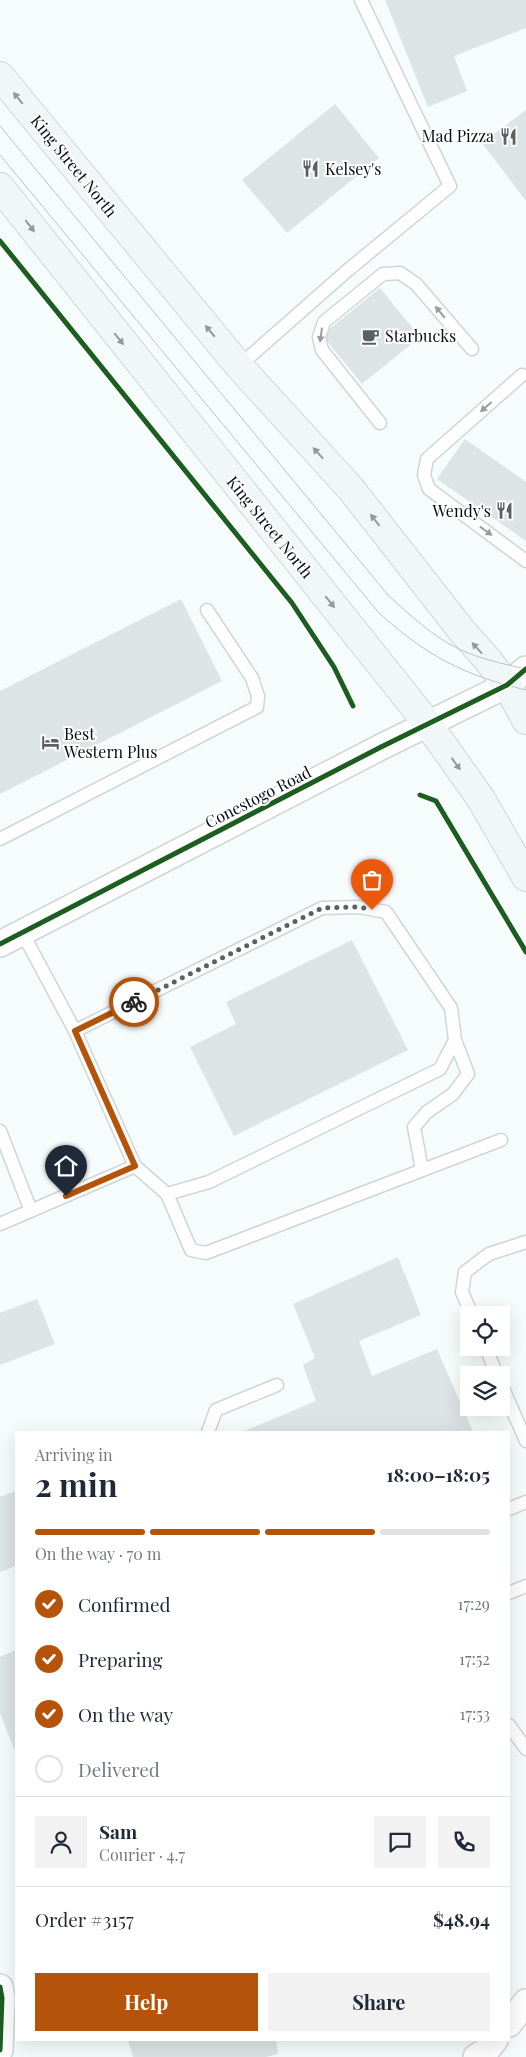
<!DOCTYPE html>
<meta charset="utf-8">
<style>
body{margin:0;font-family:"Playfair Display",serif;background:#f2f2f3;color:#1f2937;height:100vh;display:flex;flex-direction:column;font-size:19px;white-space:nowrap}
*{box-sizing:border-box;margin:0}
p{font-size:16px;color:#747a83}
.icon{flex:none;width:28px;height:28px;fill:none;stroke:currentColor;stroke-width:2;stroke-linecap:round;stroke-linejoin:round}
.map{position:relative;flex:1;overflow:hidden}
.panel{position:absolute;left:15px;top:1431px;width:495px;height:610px;display:flex;flex-direction:column;background:#fff;border-radius:0px;box-shadow:0 5px 20px #0002}
.panel>*{flex:none}
.tools{position:absolute;left:460px;top:1306px;display:grid;gap:10px}
.tools a{display:grid;place-items:center;width:50px;height:50px;border-radius:0px;background:#fff;box-shadow:0 5px 20px #0002;font-size:25px}
.pin{position:absolute;display:grid;place-items:center;width:42px;height:42px;color:#fff;margin:-51px -21px;border-radius:50% 50% 50% 0;rotate:-45deg;box-shadow:0 0 5px #0007}
.pin .icon{rotate:45deg}
.courier{position:absolute;display:grid;place-items:center;width:50px;height:50px;margin:-25px;border:4px solid #b45309;border-radius:50%;background:#fff;color:#222;box-shadow:0 1px 6px #0007}
.headline em{font-style:normal;font-weight:700}
.headline div{display:flex;flex-direction:column-reverse}
.headline{display:flex;align-items:center;justify-content:space-between;height:85px;padding:0 20px}
h1{font-size:32px;font-weight:700;line-height:38px}
.bar{display:grid;grid-template-columns:repeat(4,1fr);gap:8px 5px;align-content:center;height:60px;padding:0 20px}
.bar i{height:6px;border-radius:4px;background:#e0e1e3}
.bar .selected{background:#b45309}
.bar p{grid-column:span 4}
.line{display:flex;align-items:center;gap:12px;padding:0 20px;border-top:1px solid #e0e1e3}
.line div{flex:1}
.round{display:grid;place-items:center;flex:none;width:52px;height:52px;border-radius:0px;background:#f2f2f3}
ol{padding:0 20px;list-style:none}
li{display:flex;align-items:center;gap:15px;height:55px}
li p{margin-inline-start:auto}
li .icon{padding:5px;border-radius:50%;background:#b45309;color:#fff;stroke-width:4}
li:last-child{color:#747a83}
li i{width:28px;height:28px;border:2px solid #e0e1e3;border-radius:50%}
.action{display:flex;gap:10px;margin-top:auto;padding:10px 20px}
.action a{flex:1;height:58px;border-radius:0px;background:#b45309;color:#fff;font-size:20px;font-weight:700;line-height:58px;text-align:center}
.action a+a{background:#f2f2f3;color:#1f2937}
.map>svg:first-child{display:block}
.building{fill:#dde4e6}
.lines{fill:none;stroke-linecap:round;stroke-linejoin:round}
.service-casing{stroke:#cfd6d6;stroke-width:15}
.minor-casing{stroke:#cfd6d6;stroke-width:28}
.secondary-casing{stroke:#cfd6d6;stroke-width:30}
.service{stroke:#fefefe;stroke-width:12}
.minor{stroke:#fefefe;stroke-width:25}
.secondary{stroke:#f1f7f6;stroke-width:28}
.tram{stroke:#c0c2c2;stroke-width:1}
.cycleway-casing{stroke:#fff;stroke-width:8}
.cycleway{stroke:#1b5e20;stroke-width:5}
.oneway{fill:#939a99}
.oneway2{fill:#9a9e9e}
.done{stroke:#596161;stroke-width:5;stroke-dasharray:0 9}
.route{stroke:#b45309;stroke-width:6}
.labels{text-anchor:middle;stroke-width:4;stroke-linejoin:round;paint-order:stroke}
.poi-label{font-size:16px;fill:#050e0e;stroke:#fff;text-anchor:start}
.street-label{font-size:16px;fill:#050e0e;stroke:#fff}
</style>
<div class="map">
<svg width="526" height="2057" viewBox="0 0 526 2057">
<rect width="100%" height="100%" fill="#f6fbfb"/>
<path class="building" d="M385,0H526V28L454,56L467,91L428,107Z
M335,104L379,158L287,233L242,180Z
M526,110V201L482,143Z
M380,288L420,337L362,384L322,335Z
M465,439L526,482V541L437,479Z
M181,599L222,681L0,794V691Z
M352,940L408,1050L234,1136L190,1047L236,1024L226,1002Z
M398,1257L421,1315L359,1341L372,1376L437,1349L473,1432H242L316,1401L303,1365L315,1358L293,1304Z
M37,1299L55,1344L0,1365V1313Z
M16,1491V1566L0,1572V1497Z
M16,1650V1748L14,1749L0,1713V1657Z
M128,2040H276L278,2054L266,2057H133Z"/>
<g class="lines">
<defs>
<path id="service" d="M239,366L348,270L450,186L361,0
M522,375L427,459L424,475L429,489L526,561
M380,423L322,350L319,337L324,322L383,274L400,273L416,284L472,349
M0,839L257,707L258,696L252,678L207,610
M22,932L75,1031L135,1166L167,1194L209,1182L440,1069L455,1040L451,1008L386,912L359,907L322,908L75,1031
M0,1131L31,1211
M422,1170L414,1127L427,1112L453,1094L468,1074L455,1040
M167,1194L191,1250L206,1253L501,1140
M0,1224L135,1166
M472,1315L462,1292L465,1272L489,1254L526,1242
M486,1348L497,1375
M501,1384L526,1441
M208,1432L216,1410L277,1385
M509,1509L526,1502
M509,1593L526,1586
M509,1725L526,1749"/>
<path id="minor" d="M0,944L381,747L507,685L526,669
M0,1987L2,1998L0,2050
M509,2024L526,2002
M476,2057L487,2050L495,2040"/>
<path id="secondary" d="M0,76L239,366L351,489L462,631L487,659L507,685L526,720
M0,187L428,724L481,799L526,877"/>
</defs>
<use href="#service" class="service-casing"/>
<use href="#minor" class="minor-casing"/>
<use href="#secondary" class="secondary-casing"/>
<use href="#service" class="service"/>
<use href="#minor" class="minor"/>
<use href="#secondary" class="secondary"/>
<path class="tram" d="M0,126L388,595C410,615 432,636 459,649C480,659 504,664 526,669
M0,155L379,613C427,656 463,675 526,690"/>
<defs>
<path id="cycleway" d="M0,241L292,603L334,667L353,706
M420,795L436,801L526,952
M0,944L381,747L507,685L526,669
M0,1987L2,1998L0,2050"/>
</defs>
<use href="#cycleway" class="cycleway-casing"/>
<use href="#cycleway" class="cycleway"/>
</g>
<defs><path id="oneway-solid" d="M-6-.8H1V-3.2L6.5 0L1 3.2V.8H-6Z" transform="scale(1.25)"/></defs>
<g class="oneway">
<use href="#oneway-solid" transform="translate(18 98) rotate(-129)"/>
<use href="#oneway-solid" transform="translate(30 226) rotate(52)"/>
<use href="#oneway-solid" transform="translate(210 331) rotate(-130)"/>
<use href="#oneway-solid" transform="translate(119 339) rotate(51)"/>
<use href="#oneway-solid" transform="translate(318 453) rotate(-132)"/>
<use href="#oneway-solid" transform="translate(375 520) rotate(-128)"/>
<use href="#oneway-solid" transform="translate(330 602) rotate(51)"/>
<use href="#oneway-solid" transform="translate(477 648) rotate(-132)"/>
<use href="#oneway-solid" transform="translate(456 764) rotate(54)"/>
</g>
<g class="oneway2">
<use href="#oneway-solid" transform="translate(440 312) rotate(-130)"/>
<use href="#oneway-solid" transform="translate(321 335) rotate(98)"/>
<use href="#oneway-solid" transform="translate(486 407) rotate(139)"/>
<use href="#oneway-solid" transform="translate(486 531) rotate(36)"/>
</g>
<g class="lines">
<path class="done" d="M134,1002L322,908L359,907L372,910"/>
<path class="route" d="M66,1196L135,1166L75,1031L134,1002"/>
</g>
<defs>
<symbol id="restaurant-bare" viewBox="-9 -9 18 18"><path d="M-5-6h1v4h1v-4h1v4h1v-4h1v5L-1.5 .5V6h-2V.5L-5-1ZM5-6V6H3V1.5H1.5Q1.5-4 5-6Z" fill="#596161" stroke="#fff" stroke-width="2.5" paint-order="stroke"/></symbol>
<symbol id="cafe-bare" viewBox="-9 -9 18 18"><path d="M-5.5-4.5H6V0H3Q3 3.5 0 3.5H-2.5Q-5.5 3.5-5.5 0ZM3-3.2v2h1.7v-2ZM-6 4.5H4V6H-6Z" fill="#596161" stroke="#fff" stroke-width="2.5" paint-order="stroke"/></symbol>
<symbol id="hotel-bare" viewBox="-9 -9 18 18"><path d="M-6-4.5h1.5V1H6V5H4.5V3h-9V5H-6ZM-4 0a1.8 1.8 0 1 1 3.6 0ZM.5 0V-2.5h3Q6-2.5 6 0Z" fill="#596161" stroke="#fff" stroke-width="2.5" paint-order="stroke"/></symbol>
</defs>
<g fill-rule="evenodd">
<use href="#restaurant-bare" x="496" y="124" width="25" height="25"/>
<use href="#restaurant-bare" x="298" y="156" width="25" height="25"/>
<use href="#cafe-bare" x="358" y="324" width="25" height="25"/>
<use href="#restaurant-bare" x="492" y="498" width="25" height="25"/>
<use href="#hotel-bare" x="38" y="730" width="25" height="25"/>
</g>
<g class="labels">
<g class="poi-label">
<text x="494" y="142" text-anchor="end">Mad Pizza</text>
<text x="325" y="175">Kelsey's</text>
<text x="385" y="342">Starbucks</text>
<text x="491" y="517" text-anchor="end">Wendy's</text>
<text x="64" y="740">Best<tspan x="64" dy="18">Western Plus</tspan></text>
</g>
<g class="street-label">
<text transform="translate(74 166) rotate(51)" y="6">King Street North</text>
<text transform="translate(270 527) rotate(51)" y="6">King Street North</text>
<text transform="translate(258 797) rotate(-27)" y="6">Conestogo Road</text>
</g>
</g>
</svg>
<div class="tools">
<a><svg class="icon" aria-label="locate" viewBox="0 0 24 24"><circle cx="12" cy="12" r="6"/><path d="M12 2v4M12 18v4M2 12h4M18 12h4"/></svg></a>
<a><svg class="icon" aria-label="layers" viewBox="0 0 24 24"><path d="M12 4l9 5-9 5-9-5zM3 14l9 5 9-5"/></svg></a>
</div>
<div class="pin" style="left:372px;top:910px;background:#ea580c"><svg class="icon" aria-label="bag" viewBox="0 0 24 24"><path d="M5 8h14l-1 12H6zM9 8a3 3 0 0 1 6 0"/></svg></div>
<div class="pin" style="left:66px;top:1196px;background:#1f2937"><svg class="icon" aria-label="home" viewBox="0 0 24 24"><path d="M3 11l9-7 9 7M6 9v11h12V9"/></svg></div>
<div class="courier" style="left:134px;top:1002px"><svg class="icon" aria-label="bike" viewBox="0 0 24 24"><circle cx="6" cy="16" r="4"/><circle cx="18" cy="16" r="4"/><path d="M6 16l4-8h5l3 8M10 8l3 8H6M13 5h3"/></svg></div>
<section class="panel">
<div class="headline"><div><h1>2 min</h1><p>Arriving in</p></div><em>18:00–18:05</em></div>
<div class="bar"><i class="selected"></i><i class="selected"></i><i class="selected"></i><i></i><p>On the way · 70 m</p></div>
<ol>
<li><svg class="icon" aria-label="check" viewBox="0 0 24 24"><path d="M5 12l5 5 9-10"/></svg>Confirmed<p>17:29</p></li>
<li><svg class="icon" aria-label="check" viewBox="0 0 24 24"><path d="M5 12l5 5 9-10"/></svg>Preparing<p>17:52</p></li>
<li><svg class="icon" aria-label="check" viewBox="0 0 24 24"><path d="M5 12l5 5 9-10"/></svg>On the way<p>17:53</p></li>
<li><i></i>Delivered</li>
</ol>
<div class="line" style="height:90px"><a class="round"><svg class="icon" aria-label="person" viewBox="0 0 24 24"><circle cx="12" cy="8" r="4"/><path d="M4 21q1-7 8-7t8 7"/></svg></a><div><b>Sam</b><p>Courier · 4.7</p></div><a class="round"><svg class="icon" aria-label="chat" viewBox="0 0 24 24"><path d="M4 5h16v11H9l-5 4z"/></svg></a><a class="round"><svg class="icon" aria-label="phone" viewBox="0 0 24 24"><path d="M5 4h4l2 5-3 2q2 4 5 5l2-3 5 2v4C11 20 4 13 5 4z"/></svg></a></div>
<div class="line" style="height:65px"><div>Order #3157</div><b>$48.94</b></div>
<div class="action"><a>Help</a><a>Share</a></div>
</section>
</div>
